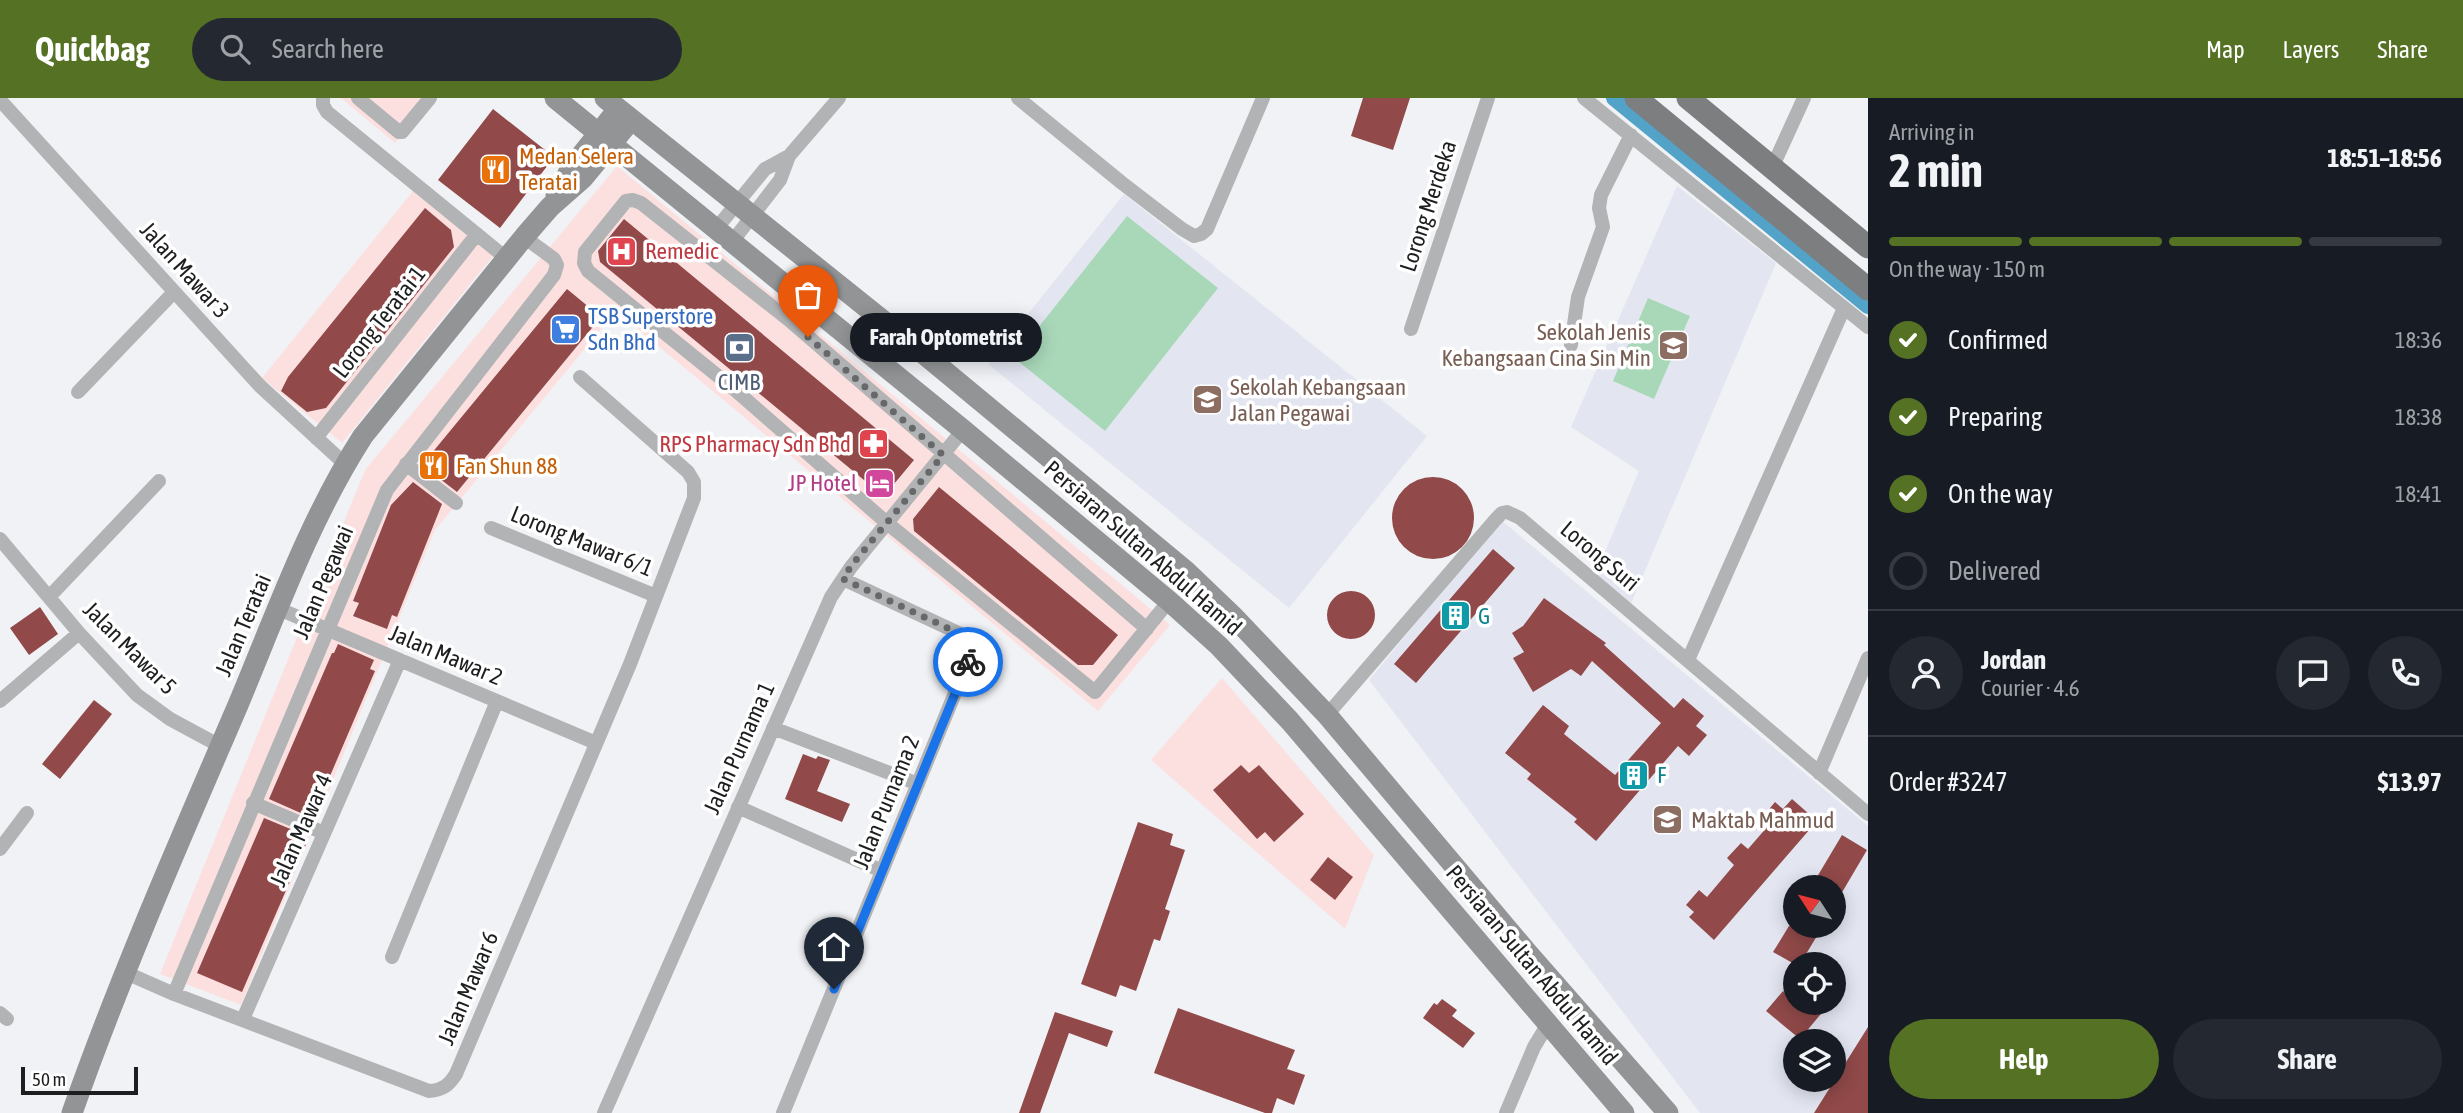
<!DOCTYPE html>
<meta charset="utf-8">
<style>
body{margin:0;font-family:"Asap Condensed",sans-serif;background:#242831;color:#f1f3f6;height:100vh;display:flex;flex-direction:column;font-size:26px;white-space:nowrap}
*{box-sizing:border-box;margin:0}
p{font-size:23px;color:#9ea1a6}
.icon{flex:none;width:38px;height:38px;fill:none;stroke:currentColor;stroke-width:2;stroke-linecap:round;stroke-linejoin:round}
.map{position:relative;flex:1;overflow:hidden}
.side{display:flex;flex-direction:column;background:#171b24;width:595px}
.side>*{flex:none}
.needle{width:46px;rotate:306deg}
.buttons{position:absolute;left:1783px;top:777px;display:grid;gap:14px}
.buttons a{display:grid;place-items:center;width:63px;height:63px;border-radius:50%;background:#171b24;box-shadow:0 4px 18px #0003;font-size:35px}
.scale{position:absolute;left:21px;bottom:18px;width:117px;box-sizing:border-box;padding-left:7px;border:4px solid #1d1e1f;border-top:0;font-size:19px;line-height:24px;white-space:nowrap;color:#1d1e1f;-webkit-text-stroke:5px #fff;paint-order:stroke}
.pin{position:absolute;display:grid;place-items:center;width:60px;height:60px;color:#fff;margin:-72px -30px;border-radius:50% 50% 50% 0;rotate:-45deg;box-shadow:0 0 7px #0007}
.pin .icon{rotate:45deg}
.courier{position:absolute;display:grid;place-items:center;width:70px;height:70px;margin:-35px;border:5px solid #1a73e8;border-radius:50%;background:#fff;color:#222;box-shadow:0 2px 9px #0007}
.bubble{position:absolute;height:49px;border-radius:24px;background:#171b24;box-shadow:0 4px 18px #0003;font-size:23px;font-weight:700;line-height:49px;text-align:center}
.head em{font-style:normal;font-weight:700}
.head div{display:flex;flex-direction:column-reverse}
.head{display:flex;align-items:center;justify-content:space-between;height:119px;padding:0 21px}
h1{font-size:46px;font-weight:700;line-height:52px}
.bar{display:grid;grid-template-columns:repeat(4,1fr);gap:10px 7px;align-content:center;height:84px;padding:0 21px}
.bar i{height:9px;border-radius:5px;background:#363941}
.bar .current{background:#557124}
.bar p{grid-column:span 4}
.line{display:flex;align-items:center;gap:18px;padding:0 21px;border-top:2px solid #363941}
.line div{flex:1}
.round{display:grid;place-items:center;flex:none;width:74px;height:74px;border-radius:37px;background:#242831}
ol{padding:0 21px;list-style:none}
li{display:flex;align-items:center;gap:21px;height:77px}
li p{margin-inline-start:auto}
li .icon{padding:7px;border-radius:50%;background:#557124;color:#fff;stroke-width:4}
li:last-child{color:#9ea1a6}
li i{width:38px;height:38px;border:4px solid #363941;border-radius:50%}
.primary-button{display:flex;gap:14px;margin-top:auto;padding:14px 21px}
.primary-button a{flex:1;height:80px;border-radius:42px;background:#557124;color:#fff;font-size:28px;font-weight:700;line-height:80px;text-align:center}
.primary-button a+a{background:#242831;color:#f1f3f6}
header{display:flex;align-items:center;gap:42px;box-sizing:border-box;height:98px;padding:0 35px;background:#557124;color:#fff}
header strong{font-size:33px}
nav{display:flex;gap:38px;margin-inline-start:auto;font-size:24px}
.search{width:490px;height:63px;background:#242831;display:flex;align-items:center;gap:18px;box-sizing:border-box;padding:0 24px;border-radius:38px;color:#9ea1a6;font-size:26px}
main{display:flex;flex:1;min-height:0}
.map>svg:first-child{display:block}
.commercial{fill:#fce0e0}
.built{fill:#e3e6f1;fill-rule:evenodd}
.green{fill:#a9d8b9}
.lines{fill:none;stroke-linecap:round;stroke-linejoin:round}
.canal{stroke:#53a3c9;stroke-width:16}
.building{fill:#914949}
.street{stroke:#b2b3b4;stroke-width:14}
.secondary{stroke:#929496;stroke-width:21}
.primary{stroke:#7c7e80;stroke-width:23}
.done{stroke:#67686a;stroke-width:7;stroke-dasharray:0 12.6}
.route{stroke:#1a73e8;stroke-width:9}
.labels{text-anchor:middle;stroke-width:7;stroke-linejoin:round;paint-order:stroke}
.food-label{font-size:23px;fill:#c56008;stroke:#fff;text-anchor:start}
.street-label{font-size:23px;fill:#1d1e1f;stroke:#fff}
.health-label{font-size:23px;fill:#be3a42;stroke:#fff;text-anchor:start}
.shop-label{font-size:23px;fill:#366cbe;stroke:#fff;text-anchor:start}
.education-label{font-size:23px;fill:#785e54;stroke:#fff;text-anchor:start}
.service-label{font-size:23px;fill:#4e5e75;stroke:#fff}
.hotel-label{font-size:23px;fill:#b23c85;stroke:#fff;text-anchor:end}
.culture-label{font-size:23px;fill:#0d838f;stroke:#fff;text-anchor:start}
</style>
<header>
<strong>Quickbag</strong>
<div class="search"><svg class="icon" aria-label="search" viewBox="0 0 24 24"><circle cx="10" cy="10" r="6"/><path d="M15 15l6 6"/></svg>Search here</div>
<nav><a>Map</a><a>Layers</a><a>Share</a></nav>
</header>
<main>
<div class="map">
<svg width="1868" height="1015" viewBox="0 0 1868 1015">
<rect width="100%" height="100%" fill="#f1f2f5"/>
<path class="commercial" d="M341,0H432L395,45Z
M617,68L1170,527L1098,613L616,213L435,432L241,907L160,876L365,372Z
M413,93L493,158L342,345L262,280Z
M1222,580L1374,757L1345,831L1151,662Z"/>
<path class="built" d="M1677,88L1776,165L1630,508L1596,475L1639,373L1571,329Z
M1124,96L1427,338L1289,510L988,266Z
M1501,422L1868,728V1015H1700L1369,582ZM1796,789H1834V828H1796ZM1796,866H1834V905H1796ZM1796,943H1834V982H1796Z"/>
<path class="green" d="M1127,118L1218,190L1105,333L1014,260Z
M1648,200L1690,218L1654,301L1613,283Z"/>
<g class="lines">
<path class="canal" d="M1614,0L1868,208"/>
</g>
<path class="building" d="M1363,0H1410L1393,52L1351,38Z
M493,11L554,59L500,130L438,82Z
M425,110L451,132L454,149L326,310L307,314L281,293L288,279Z
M624,121L914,362L889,392H876L600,164L598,153Z
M567,191L601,219L457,394L422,367Z
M1392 420a41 41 0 1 1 82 0a41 41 0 1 1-82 0Z
M413,384L442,406L397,519L392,517L387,531L353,518L359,505L353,503L391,407Z
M939,389L1118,537L1093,567H1078L914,433L913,421Z
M1493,451L1515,470L1416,585L1394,566Z
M1327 517a24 24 0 1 1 48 0a24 24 0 1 1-48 0Z
M1544,500L1606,545L1604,547L1674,610L1683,600L1704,618L1696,628L1707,637L1689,658L1678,648L1596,743L1574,724L1577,721L1527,681L1531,676L1505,655L1543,607L1569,628L1564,636L1615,677L1661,625L1592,563L1581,578L1571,571L1533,594L1513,560L1524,554L1512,535L1523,528Z
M40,509L58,536L29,557L10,530Z
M338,546L374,562L370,571L375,573L312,720L269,701L332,555H334Z
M94,602L112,616L60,681L42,666Z
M803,656L816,661L818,658L830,662L817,693L850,706L842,724L785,701Z
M1241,667L1249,675L1259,667L1304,716L1274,744L1265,734L1257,741L1213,692Z
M1792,701L1817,723L1714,842L1689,819L1694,814L1686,807L1699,792L1707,799L1734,767L1727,760L1741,745L1748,751L1768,728L1761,721L1775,704L1783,711Z
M264,720L305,737L303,742L307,744L242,894L197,875Z
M1138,724L1173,736L1170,747L1185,752L1165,811L1170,813L1160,843L1154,841L1136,893L1120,887L1116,899L1081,886Z
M1842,737L1867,752L1834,808V789H1811Z
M1328,759L1353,779L1335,802L1310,782Z
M1789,828H1823L1800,866L1796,867L1773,854Z
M1783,893L1796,905H1830L1800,941L1766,913Z
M1442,901L1457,912L1452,918L1475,935L1463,950L1423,920L1434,905L1437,907Z
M1178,910L1295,952L1287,971L1305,977L1294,1007L1277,1000L1272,1015H1265L1154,975Z
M1055,914L1113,933L1107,949L1069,935L1040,1015H1019Z
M1868,929V1015H1814Z"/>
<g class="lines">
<path class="street" d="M323,0V7L327,14L506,160
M358,0L399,34H402L430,0
M1018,0L1122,85L1182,131L1194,138L1201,136L1207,131L1263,0
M1584,0L1868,229
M0,2L260,288L345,366
M1772,70L1804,0
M716,131L765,71L789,58L839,0
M732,144L780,82L789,58
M1411,231L1488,0
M1571,247L1578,199L1603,129L1599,110L1601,97L1631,37
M78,294L174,194
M316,340L477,136
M406,366L456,405
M491,430L656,498
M0,441L79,535L137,597L170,621L220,648
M50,498L159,383
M279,511L596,645
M1147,531L789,222L641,105L633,102L626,103L585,154L584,165L588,173L734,291L887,425L1095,594L1169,503
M1688,562L1844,210
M0,603L79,535
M1327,617L1496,421L1502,415L1507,414L1520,420L1868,716
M773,630L918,686
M1819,675L1868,560
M253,705L324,735
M738,709L882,773
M0,751L27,715
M392,859L497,603
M124,874L174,896L429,993C443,992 449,987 456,976L630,566L694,400V384L688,374L580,279
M174,896L387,392L554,177L557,167L554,161L524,139
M0,915L7,921
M243,921L400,562
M604,1015L831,499L851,469L963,332
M783,1015L973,551L972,543L965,538L843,481
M1506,1015L1534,949L1548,926"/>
<path class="secondary" d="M555,0L962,331L1169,503L1219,548L1290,623L1624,1015
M605,0L901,237L1186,473L1232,517L1327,617L1526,853L1668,1015
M556,98L571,70L618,11
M72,1015C121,876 180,742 238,607C276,516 310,420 363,338L524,139L550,109L583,80L631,22"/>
<path class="primary" d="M1636,0L1868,191
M1688,0L1868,149"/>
</g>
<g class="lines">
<path class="done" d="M808,239L943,357L851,468L843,481L969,540C976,547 971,555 968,564"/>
<path class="route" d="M834,891L968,564"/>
</g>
<defs>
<symbol id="restaurant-square" viewBox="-11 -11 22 22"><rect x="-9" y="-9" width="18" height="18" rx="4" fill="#e8710a" stroke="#fff"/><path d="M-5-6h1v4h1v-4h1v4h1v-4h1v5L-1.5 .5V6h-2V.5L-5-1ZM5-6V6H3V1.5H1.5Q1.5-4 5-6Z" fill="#fff"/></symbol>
<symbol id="hospital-square" viewBox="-11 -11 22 22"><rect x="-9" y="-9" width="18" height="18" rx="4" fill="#e0444e" stroke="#fff"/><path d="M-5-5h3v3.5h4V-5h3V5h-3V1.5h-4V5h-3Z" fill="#fff"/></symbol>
<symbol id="supermarket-square" viewBox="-11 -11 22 22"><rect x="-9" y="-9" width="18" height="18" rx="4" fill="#3f7fe0" stroke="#fff"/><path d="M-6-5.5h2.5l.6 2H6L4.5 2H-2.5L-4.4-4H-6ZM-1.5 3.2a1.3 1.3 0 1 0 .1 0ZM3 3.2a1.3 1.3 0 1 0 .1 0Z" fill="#fff"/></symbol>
<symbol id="school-square" viewBox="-11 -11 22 22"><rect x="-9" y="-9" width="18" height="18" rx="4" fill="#8d6e63" stroke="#fff"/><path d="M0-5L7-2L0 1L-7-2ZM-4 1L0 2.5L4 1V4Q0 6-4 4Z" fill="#fff"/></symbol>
<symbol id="bank-square" viewBox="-11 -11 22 22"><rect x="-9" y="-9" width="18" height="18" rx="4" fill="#5c6f8a" stroke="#fff"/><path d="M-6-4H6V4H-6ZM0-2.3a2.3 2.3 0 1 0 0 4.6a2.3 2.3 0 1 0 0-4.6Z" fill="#fff"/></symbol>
<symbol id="pharmacy-square" viewBox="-11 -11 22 22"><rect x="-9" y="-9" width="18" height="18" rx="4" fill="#e0444e" stroke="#fff"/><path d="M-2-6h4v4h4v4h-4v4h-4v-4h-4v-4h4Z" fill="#fff"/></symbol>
<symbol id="hotel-square" viewBox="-11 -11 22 22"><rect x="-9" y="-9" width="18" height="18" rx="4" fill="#d1479c" stroke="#fff"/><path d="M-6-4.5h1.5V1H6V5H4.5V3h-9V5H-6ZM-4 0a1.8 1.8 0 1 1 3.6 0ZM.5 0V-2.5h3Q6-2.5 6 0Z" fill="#fff"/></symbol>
<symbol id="building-square" viewBox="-11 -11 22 22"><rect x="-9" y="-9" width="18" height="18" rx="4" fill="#0f9aa8" stroke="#fff"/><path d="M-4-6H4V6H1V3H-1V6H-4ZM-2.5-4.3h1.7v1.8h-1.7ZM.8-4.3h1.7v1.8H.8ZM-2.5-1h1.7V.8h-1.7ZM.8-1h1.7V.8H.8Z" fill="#fff"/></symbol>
</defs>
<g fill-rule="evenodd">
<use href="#restaurant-square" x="478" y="54" width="35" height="35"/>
<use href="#hospital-square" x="604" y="136" width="35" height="35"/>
<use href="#supermarket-square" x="548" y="214" width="35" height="35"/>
<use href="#school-square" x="1656" y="230" width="35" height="35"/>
<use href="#bank-square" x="722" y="232" width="35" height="35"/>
<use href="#school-square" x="1190" y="284" width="35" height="35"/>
<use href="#pharmacy-square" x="856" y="328" width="35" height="35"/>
<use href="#restaurant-square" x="416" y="350" width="35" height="35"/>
<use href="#hotel-square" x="862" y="368" width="35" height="35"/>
<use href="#building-square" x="1438" y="500" width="35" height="35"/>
<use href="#building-square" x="1616" y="660" width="35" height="35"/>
<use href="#school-square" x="1650" y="704" width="35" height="35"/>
</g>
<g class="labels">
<g class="food-label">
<text x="519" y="66">Medan Selera<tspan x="519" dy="26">Teratai</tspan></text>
<text x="456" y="376">Fan Shun 88</text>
</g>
<g class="street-label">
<text transform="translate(1428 108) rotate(-72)" y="8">Lorong Merdeka</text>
<text transform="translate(185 172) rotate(48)" y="8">Jalan Mawar 3</text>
<text transform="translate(379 224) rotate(-52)" y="8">Lorong Teratai 1</text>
<text transform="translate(582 443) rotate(22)" y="8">Lorong Mawar 6/1</text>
<text transform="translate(1143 450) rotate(41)" y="8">Persiaran Sultan Abdul Hamid</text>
<text transform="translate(1600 458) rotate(40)" y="8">Lorong Suri</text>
<text transform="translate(323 484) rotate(-67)" y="8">Jalan Pegawai</text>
<text transform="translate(243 527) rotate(-67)" y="8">Jalan Teratai</text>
<text transform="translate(130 550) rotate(45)" y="8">Jalan Mawar 5</text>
<text transform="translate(446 557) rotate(23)" y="8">Jalan Mawar 2</text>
<text transform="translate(739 650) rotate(-66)" y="8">Jalan Purnama 1</text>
<text transform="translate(886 704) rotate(-68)" y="8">Jalan Purnama 2</text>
<text transform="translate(301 732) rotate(-66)" y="8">Jalan Mawar 4</text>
<text transform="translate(1532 867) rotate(50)" y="8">Persiaran Sultan Abdul Hamid</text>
<text transform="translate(468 890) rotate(-67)" y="8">Jalan Mawar 6</text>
</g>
<g class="health-label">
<text x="645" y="161">Remedic</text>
<text x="851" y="354" text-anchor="end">RPS Pharmacy Sdn Bhd</text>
</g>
<g class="shop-label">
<text x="588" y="226">TSB Superstore<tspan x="588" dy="26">Sdn Bhd</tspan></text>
</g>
<g class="education-label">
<text x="1651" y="242" text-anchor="end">Sekolah Jenis<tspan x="1651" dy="26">Kebangsaan Cina Sin Min</tspan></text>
<text x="1230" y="297">Sekolah Kebangsaan<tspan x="1230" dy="26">Jalan Pegawai</tspan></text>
<text x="1691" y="730">Maktab Mahmud</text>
</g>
<g class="service-label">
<text x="739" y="292">CIMB</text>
</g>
<g class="hotel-label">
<text x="857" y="393">JP Hotel</text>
</g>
<g class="culture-label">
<text x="1478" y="526">G</text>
<text x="1657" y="685">F</text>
</g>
</g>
</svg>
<div class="buttons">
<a><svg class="needle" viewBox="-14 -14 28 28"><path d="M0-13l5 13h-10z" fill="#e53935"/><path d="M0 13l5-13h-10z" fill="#9ea1a6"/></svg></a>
<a><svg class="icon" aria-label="locate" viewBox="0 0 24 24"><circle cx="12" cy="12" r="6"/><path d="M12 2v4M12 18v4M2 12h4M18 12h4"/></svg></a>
<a><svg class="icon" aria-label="layers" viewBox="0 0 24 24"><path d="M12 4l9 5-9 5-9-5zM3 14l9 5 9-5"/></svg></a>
</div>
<div class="scale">50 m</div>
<div class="pin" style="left:808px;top:239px;background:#ea580c"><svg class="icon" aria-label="bag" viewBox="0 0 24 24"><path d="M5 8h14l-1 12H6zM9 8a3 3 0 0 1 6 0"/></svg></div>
<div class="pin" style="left:834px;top:891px;background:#1f2937"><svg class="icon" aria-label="home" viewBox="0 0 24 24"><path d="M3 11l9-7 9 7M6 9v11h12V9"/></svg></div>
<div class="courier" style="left:968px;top:564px"><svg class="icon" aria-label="bike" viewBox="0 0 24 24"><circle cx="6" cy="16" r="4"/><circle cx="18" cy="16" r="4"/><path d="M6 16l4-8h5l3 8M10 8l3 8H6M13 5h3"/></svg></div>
<div class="bubble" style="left:850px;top:215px;width:192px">Farah Optometrist</div>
</div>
<section class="side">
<div class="head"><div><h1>2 min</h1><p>Arriving in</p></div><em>18:51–18:56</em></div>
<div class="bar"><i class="current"></i><i class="current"></i><i class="current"></i><i></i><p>On the way · 150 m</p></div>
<ol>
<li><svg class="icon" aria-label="check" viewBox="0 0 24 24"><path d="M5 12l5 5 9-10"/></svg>Confirmed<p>18:36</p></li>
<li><svg class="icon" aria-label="check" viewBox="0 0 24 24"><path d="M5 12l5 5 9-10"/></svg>Preparing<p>18:38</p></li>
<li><svg class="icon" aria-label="check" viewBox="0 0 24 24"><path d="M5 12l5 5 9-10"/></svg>On the way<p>18:41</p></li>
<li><i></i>Delivered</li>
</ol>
<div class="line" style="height:126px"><a class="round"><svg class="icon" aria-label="person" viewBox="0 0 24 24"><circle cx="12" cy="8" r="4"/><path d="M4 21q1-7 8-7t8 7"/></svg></a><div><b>Jordan</b><p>Courier · 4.6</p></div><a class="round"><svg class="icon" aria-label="chat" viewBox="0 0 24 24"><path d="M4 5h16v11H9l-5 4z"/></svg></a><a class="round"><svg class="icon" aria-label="phone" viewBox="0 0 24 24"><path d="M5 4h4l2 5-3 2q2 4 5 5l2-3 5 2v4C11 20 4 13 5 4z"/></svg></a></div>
<div class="line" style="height:91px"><div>Order #3247</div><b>$13.97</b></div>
<div class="primary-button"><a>Help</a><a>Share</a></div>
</section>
</main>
